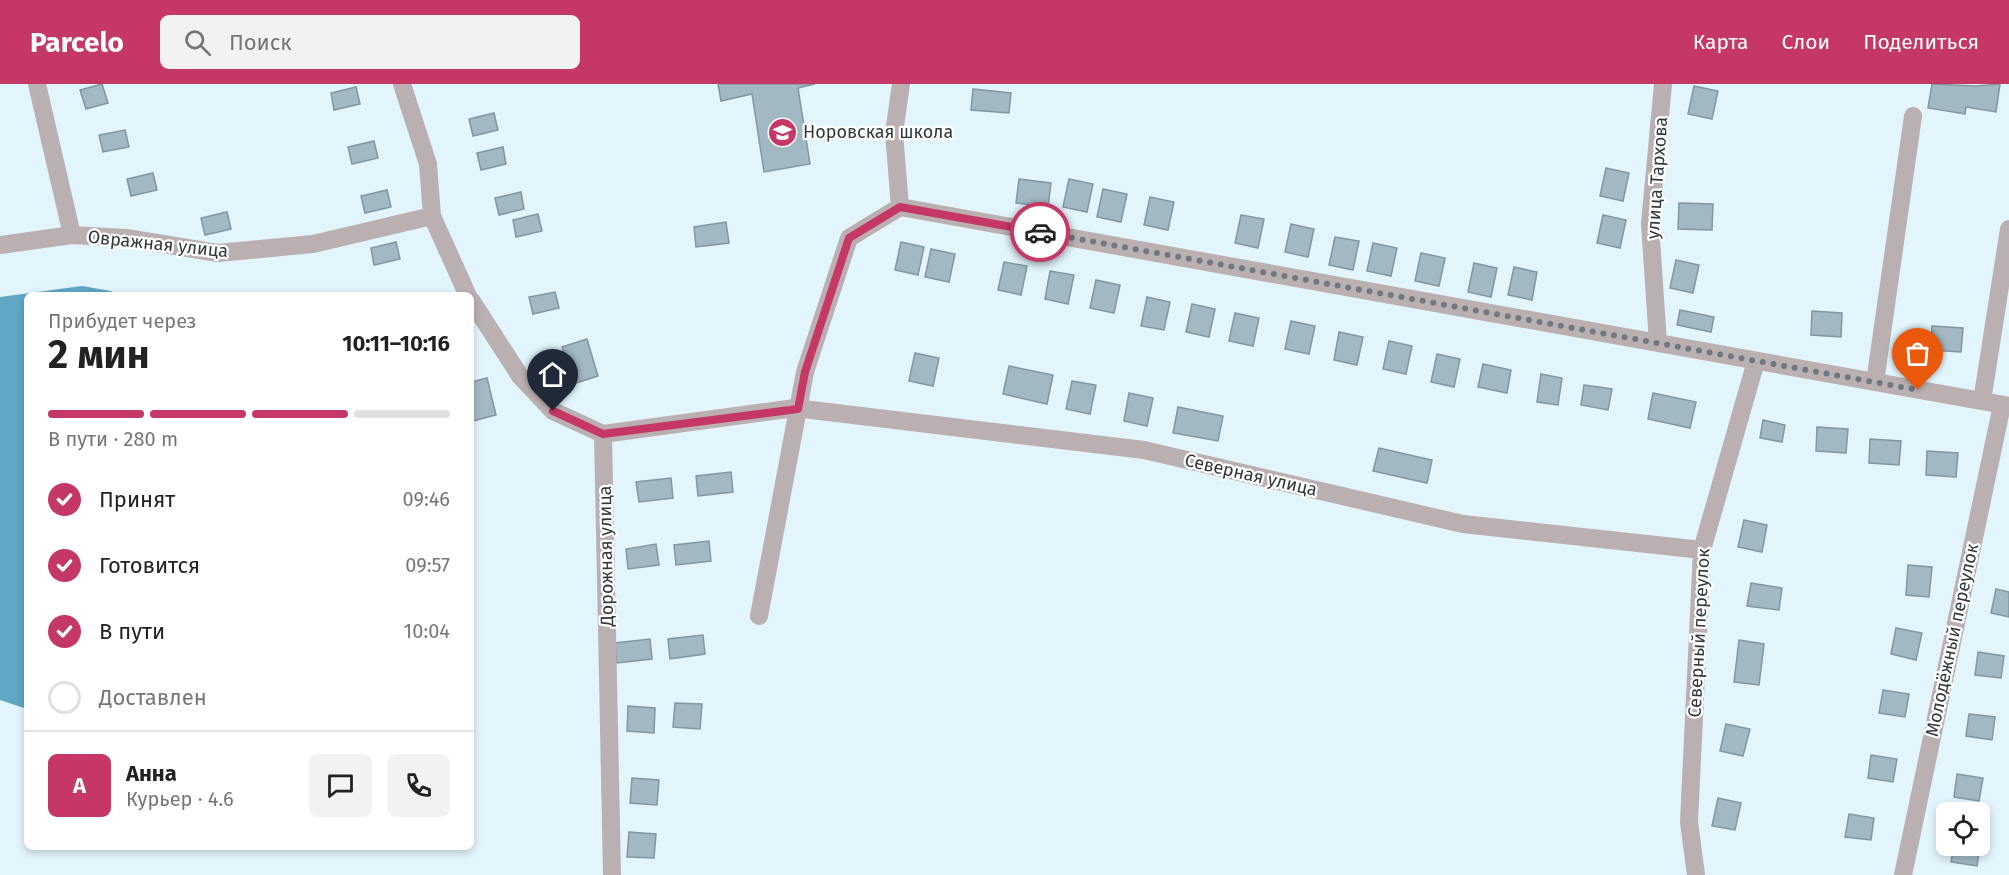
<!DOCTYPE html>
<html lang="ru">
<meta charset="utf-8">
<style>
body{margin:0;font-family:"Fira Sans",sans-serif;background:#f2f2f2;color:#222;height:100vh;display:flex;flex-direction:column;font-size:22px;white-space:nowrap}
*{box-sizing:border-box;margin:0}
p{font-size:20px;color:#767676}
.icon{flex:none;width:33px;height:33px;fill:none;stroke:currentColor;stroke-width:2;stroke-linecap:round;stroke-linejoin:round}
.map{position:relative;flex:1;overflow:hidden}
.panel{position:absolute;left:24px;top:208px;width:450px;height:558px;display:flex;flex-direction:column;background:#fff;border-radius:9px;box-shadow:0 3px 9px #0003}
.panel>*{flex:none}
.fabs{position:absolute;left:1936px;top:718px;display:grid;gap:12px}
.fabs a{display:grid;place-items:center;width:54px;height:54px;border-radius:9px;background:#fff;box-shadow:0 3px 9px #0003;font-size:30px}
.pin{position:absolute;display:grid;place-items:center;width:51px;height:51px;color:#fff;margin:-62px -26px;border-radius:50% 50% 50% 0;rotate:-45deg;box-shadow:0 0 6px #0007}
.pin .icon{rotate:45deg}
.courier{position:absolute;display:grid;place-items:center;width:60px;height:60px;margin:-30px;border:4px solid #c53866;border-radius:50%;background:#fff;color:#222;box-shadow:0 2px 8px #0007}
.overview em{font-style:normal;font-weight:700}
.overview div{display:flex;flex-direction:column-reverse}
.overview{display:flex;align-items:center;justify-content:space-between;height:102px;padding:0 24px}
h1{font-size:39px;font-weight:700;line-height:45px}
.bar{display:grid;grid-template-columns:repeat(4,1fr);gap:9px 6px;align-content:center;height:72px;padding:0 24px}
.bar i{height:8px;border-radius:4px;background:#e0e0e0}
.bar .active{background:#c53866}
.bar p{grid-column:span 4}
.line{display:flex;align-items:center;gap:15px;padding:0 24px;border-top:2px solid #e0e0e0}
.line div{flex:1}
.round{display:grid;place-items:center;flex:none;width:63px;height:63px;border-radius:9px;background:#f2f2f2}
ol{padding:0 24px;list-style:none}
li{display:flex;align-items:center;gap:18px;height:66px}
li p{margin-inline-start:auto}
li .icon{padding:6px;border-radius:50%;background:#c53866;color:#fff;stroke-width:4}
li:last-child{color:#767676}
li i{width:33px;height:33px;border:3px solid #e0e0e0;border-radius:50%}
header{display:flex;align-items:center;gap:36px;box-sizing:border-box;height:84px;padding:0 30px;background:#c53866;color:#fff}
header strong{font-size:28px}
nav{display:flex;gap:33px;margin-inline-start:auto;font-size:21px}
.search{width:420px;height:54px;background:#f2f2f2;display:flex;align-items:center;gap:15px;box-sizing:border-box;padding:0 21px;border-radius:9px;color:#767676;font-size:22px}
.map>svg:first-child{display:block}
.water{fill:#5fa7c5}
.building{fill:#a2b8c2;stroke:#8197a1;stroke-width:1.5}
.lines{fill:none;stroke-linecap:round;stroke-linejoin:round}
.minor{stroke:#bbb0b1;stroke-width:18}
.done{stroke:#6e7a80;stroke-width:6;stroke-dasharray:0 10.8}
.route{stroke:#c53866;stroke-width:8}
.labels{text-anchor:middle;stroke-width:4.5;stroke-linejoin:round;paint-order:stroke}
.poi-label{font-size:18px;fill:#30393d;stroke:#fff;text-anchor:start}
.street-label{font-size:18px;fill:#30393d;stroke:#fff}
</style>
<header>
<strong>Parcelo</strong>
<div class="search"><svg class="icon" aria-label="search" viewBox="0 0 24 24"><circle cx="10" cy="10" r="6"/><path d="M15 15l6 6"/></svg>Поиск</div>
<nav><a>Карта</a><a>Слои</a><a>Поделиться</a></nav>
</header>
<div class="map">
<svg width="2009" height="791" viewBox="0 0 2009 791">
<rect width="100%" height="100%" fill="#e2f4fc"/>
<path class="water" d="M82,202L111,207L116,211L27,212V625L0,616V213Z"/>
<path class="building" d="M102,0L108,19L86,25L80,6Z
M718,0H815L798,4L810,80L764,88L752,10L721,17Z
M1932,0L1976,2L2000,0L1996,28L1966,23L1965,30L1928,24Z
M1694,2L1718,7L1712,35L1688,30Z
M356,3L360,20L334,26L331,9Z
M973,5L1011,9L1009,29L971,26Z
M494,29L498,46L473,52L469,35Z
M125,46L129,63L103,68L99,51Z
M374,57L378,74L352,80L348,63Z
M503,63L506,80L481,86L477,69Z
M1606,84L1629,89L1623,117L1600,112Z
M153,89L157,106L131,112L127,95Z
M1019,95L1051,99L1048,123L1016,119Z
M1069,95L1093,100L1087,128L1063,123Z
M1103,105L1127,110L1121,138L1097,133Z
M387,106L391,123L365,129L361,112Z
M521,108L524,125L499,131L495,114Z
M1150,113L1174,118L1168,146L1144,141Z
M1679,119L1713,120L1712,146L1678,145Z
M227,128L231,145L205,151L201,134Z
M538,130L542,147L516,153L513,136Z
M1241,131L1264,135L1258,164L1235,159Z
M1603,131L1626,136L1620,164L1597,159Z
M726,138L729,159L696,163L694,143Z
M1291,140L1314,145L1308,173L1285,168Z
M1335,153L1359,157L1353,186L1329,181Z
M396,158L400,175L374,181L371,164Z
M901,158L924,163L918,191L895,186Z
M1373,159L1397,164L1391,192L1367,187Z
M931,165L955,170L949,198L925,193Z
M1421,169L1445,174L1439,202L1415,197Z
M1676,176L1699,181L1693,209L1670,204Z
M1004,178L1027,182L1021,211L998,206Z
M1474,179L1497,184L1491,213L1468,208Z
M1514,183L1537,188L1532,216L1508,211Z
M1050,187L1074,191L1068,220L1045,215Z
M1096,196L1120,201L1114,229L1090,224Z
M555,208L559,224L533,230L529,213Z
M1147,213L1170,218L1164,246L1141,242Z
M1192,220L1215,225L1209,253L1186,248Z
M1680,226L1714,233L1711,248L1677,241Z
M1812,227L1842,229L1841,253L1811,251Z
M1235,229L1259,234L1253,262L1229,257Z
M1291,237L1315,242L1309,270L1285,265Z
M1932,242L1963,244L1961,268L1931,266Z
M1339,248L1363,253L1357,281L1334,276Z
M587,255L598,292L573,300L562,263Z
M1389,257L1412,262L1406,290L1383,285Z
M915,269L939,274L933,302L909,297Z
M1437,270L1460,275L1454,303L1431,298Z
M1483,280L1511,286L1507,309L1478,303Z
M1009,282L1053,291L1047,320L1003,310Z
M1541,290L1562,294L1558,321L1537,318Z
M487,294L496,331L473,337L471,298Z
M1072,297L1096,301L1090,330L1066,325Z
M1584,301L1612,305L1608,326L1581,321Z
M1129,309L1153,314L1147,342L1124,337Z
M1653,309L1696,318L1690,344L1648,335Z
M1178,323L1223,332L1218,357L1173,349Z
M1763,336L1785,341L1782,358L1760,354Z
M1817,343L1848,345L1846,369L1816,367Z
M1870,355L1901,357L1899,381L1869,379Z
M1379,364L1432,376L1427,399L1373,387Z
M1927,367L1958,369L1956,393L1926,391Z
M731,388L733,408L698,412L696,392Z
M671,394L673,414L639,418L636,398Z
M1744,436L1767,441L1762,468L1738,463Z
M709,457L711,477L676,481L674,461Z
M656,460L659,481L628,485L626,465Z
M1908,481L1932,483L1929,513L1906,511Z
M1751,499L1782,504L1779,526L1747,522Z
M1996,505L2009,508V533L1991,529Z
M1896,544L1922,549L1916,576L1891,570Z
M703,551L705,570L670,575L668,555Z
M650,555L652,575L617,579L615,559Z
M1739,556L1764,560L1759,601L1734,598Z
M1978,568L2004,572L2001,594L1975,591Z
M1883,606L1909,610L1905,633L1879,629Z
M675,619L702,620L700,645L673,643Z
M628,622L655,624L654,649L627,647Z
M1969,630L1995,633L1992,656L1966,652Z
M1726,640L1750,645L1743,672L1720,667Z
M1871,671L1897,675L1893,698L1868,694Z
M1957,690L1983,694L1979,717L1954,713Z
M632,694L659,696L657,721L630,719Z
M1718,714L1741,719L1735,746L1712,742Z
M1849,730L1874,734L1871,756L1845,753Z
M629,748L656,750L654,774L627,773Z
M1954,762H1980L1977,782L1951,778Z"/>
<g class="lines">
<path class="minor" d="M37,0L72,151L126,154L218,169L313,160L432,132
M402,0L428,80L432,132L468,212
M900,123L2009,322
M900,123L894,49L901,0
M0,161L72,151
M471,216L520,292L553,327L603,350
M1658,259L1650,140L1663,0
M1875,298L1913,32
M1982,317L2009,145
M759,532L805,288L849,154L900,123
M612,791L603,350L795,324L1144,366L1463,440L1702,466
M1696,791L1689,738L1702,466L1756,277
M1903,791L2002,321"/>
</g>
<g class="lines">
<path class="done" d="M1040,148L1918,306"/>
<path class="route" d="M553,327L603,350L798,325L805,288L849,154L900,123L1040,148"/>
</g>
<defs>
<symbol id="school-disc" viewBox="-11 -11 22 22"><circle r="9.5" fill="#c53866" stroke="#fff"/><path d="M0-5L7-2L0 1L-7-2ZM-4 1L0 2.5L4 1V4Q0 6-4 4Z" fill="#fff"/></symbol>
</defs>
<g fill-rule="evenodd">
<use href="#school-disc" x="766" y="32" width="33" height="33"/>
</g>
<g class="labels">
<g class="poi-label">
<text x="803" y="54">Норовская школа</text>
</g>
<g class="street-label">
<text transform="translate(1657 94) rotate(-86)" y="6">улица Тархова</text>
<text transform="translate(158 160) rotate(6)" y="6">Овражная улица</text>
<text transform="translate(1251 391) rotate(13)" y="6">Северная улица</text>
<text transform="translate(606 472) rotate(-91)" y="6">Дорожная улица</text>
<text transform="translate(1699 549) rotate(-87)" y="6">Северный переулок</text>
<text transform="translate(1952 556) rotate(-78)" y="6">Молодёжный переулок</text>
</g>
</g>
</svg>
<div class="fabs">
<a><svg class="icon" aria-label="locate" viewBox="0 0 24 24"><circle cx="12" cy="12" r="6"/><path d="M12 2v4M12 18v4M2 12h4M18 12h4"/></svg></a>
</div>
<div class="pin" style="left:1918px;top:306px;background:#ea580c"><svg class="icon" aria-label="bag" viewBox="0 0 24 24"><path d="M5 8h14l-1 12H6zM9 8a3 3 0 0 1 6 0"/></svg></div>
<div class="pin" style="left:553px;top:327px;background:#1f2937"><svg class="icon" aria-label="home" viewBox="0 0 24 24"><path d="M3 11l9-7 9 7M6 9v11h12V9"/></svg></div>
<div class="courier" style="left:1040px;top:148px"><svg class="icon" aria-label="car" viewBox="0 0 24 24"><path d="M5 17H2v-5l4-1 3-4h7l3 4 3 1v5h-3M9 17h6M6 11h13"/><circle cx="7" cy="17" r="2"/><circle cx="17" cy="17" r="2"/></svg></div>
<section class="panel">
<div class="overview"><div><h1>2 мин</h1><p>Прибудет через</p></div><em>10:11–10:16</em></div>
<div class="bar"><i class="active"></i><i class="active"></i><i class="active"></i><i></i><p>В пути · 280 m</p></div>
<ol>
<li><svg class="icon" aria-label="check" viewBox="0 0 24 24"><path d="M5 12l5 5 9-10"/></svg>Принят<p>09:46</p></li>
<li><svg class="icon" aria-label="check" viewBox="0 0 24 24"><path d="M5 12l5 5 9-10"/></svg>Готовится<p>09:57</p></li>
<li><svg class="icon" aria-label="check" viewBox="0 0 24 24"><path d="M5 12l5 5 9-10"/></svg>В пути<p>10:04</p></li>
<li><i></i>Доставлен</li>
</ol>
<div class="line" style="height:108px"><b class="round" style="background:#c53866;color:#fff">А</b><div><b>Анна</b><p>Курьер · 4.6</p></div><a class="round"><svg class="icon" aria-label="chat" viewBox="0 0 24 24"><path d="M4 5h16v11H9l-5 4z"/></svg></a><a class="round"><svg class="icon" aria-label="phone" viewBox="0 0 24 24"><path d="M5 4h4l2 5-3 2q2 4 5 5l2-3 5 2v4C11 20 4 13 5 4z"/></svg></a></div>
</section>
</div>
